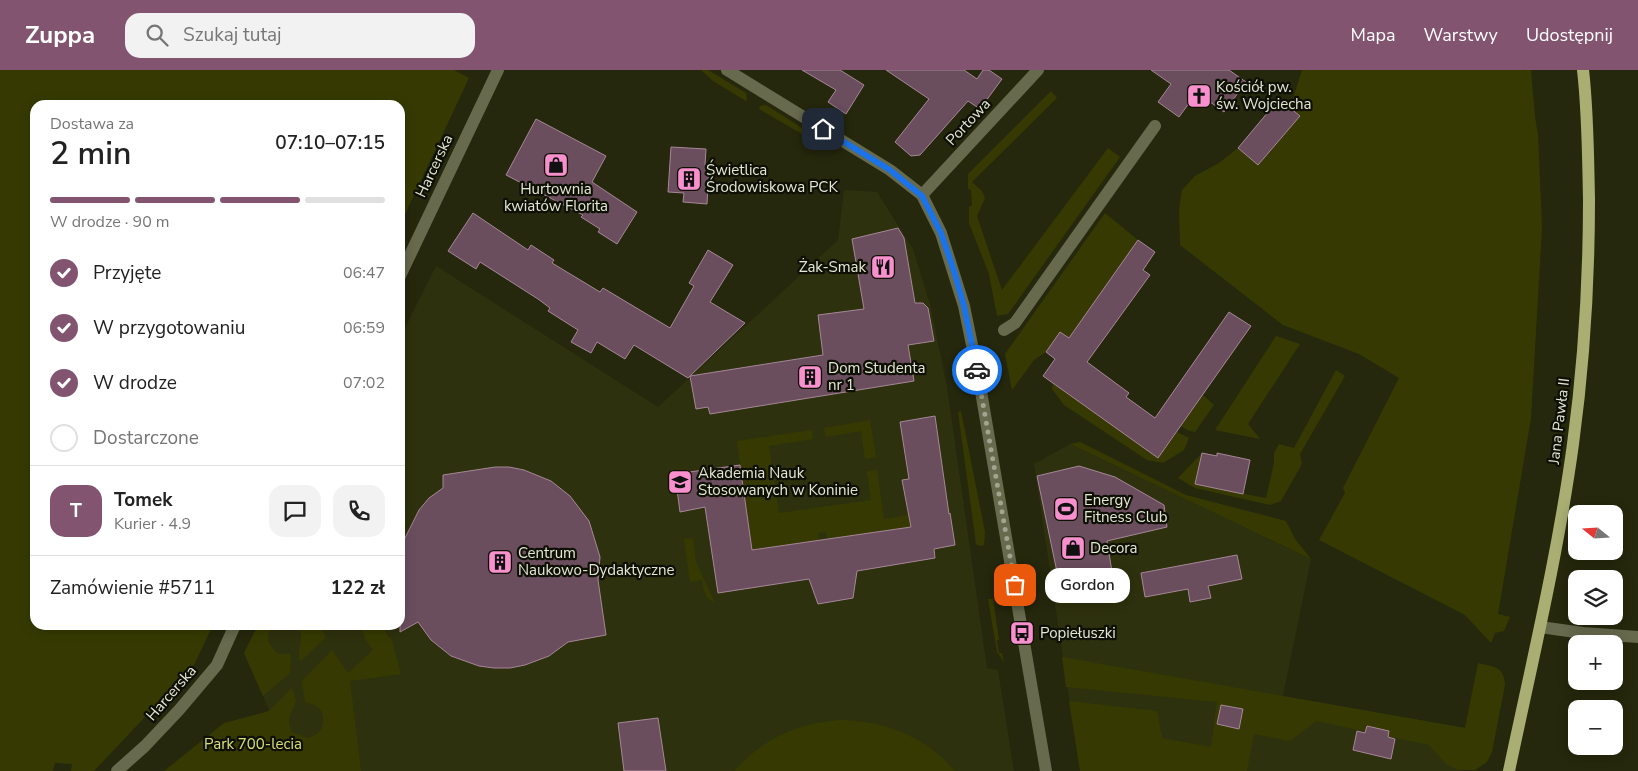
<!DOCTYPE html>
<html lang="pl">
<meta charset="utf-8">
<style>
body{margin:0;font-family:"Nunito Sans",sans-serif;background:#f2f2f2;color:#222;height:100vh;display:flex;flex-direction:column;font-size:19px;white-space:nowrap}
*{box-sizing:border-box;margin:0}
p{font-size:16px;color:#767676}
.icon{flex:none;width:28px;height:28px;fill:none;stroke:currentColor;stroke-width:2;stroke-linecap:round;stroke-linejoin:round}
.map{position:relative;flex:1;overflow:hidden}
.sheet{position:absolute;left:30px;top:30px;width:375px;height:530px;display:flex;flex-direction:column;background:#fff;border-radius:15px;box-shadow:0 2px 12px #0003}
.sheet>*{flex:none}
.needle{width:32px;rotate:288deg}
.controls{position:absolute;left:1568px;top:435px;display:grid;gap:10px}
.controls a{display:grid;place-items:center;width:55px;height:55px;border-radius:10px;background:#fff;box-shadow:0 2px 12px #0003;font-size:25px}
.pin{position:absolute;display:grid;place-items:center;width:42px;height:42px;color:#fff;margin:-21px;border-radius:10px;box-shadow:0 2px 8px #0006}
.courier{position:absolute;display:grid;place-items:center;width:50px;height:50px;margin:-25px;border:4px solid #1a73e8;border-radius:50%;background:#fff;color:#222;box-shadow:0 1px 6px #0007}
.bubble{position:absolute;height:35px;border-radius:15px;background:#fff;box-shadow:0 2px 12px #0003;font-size:16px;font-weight:600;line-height:35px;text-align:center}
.summary em{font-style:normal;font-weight:600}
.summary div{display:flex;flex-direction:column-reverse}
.summary{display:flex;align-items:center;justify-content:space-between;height:85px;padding:0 20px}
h1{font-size:32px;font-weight:600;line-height:38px}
.bar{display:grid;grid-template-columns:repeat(4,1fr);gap:8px 5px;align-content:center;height:60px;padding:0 20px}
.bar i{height:6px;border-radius:4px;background:#e0e0e0}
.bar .selected{background:#82546f}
.bar p{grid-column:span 4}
.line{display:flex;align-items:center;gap:12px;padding:0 20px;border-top:1px solid #e0e0e0}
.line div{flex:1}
.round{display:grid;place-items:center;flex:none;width:52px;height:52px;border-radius:15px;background:#f2f2f2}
ol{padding:0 20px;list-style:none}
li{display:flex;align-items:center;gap:15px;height:55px}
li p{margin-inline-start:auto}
li .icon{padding:5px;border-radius:50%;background:#82546f;color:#fff;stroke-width:4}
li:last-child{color:#767676}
li i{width:28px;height:28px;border:2px solid #e0e0e0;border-radius:50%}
header{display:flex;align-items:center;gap:30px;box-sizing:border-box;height:70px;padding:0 25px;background:#82546f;color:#fff}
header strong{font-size:24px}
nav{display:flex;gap:28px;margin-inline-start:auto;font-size:18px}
.search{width:350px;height:45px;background:#f2f2f2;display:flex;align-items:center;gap:12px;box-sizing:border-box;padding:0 18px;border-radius:15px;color:#767676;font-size:19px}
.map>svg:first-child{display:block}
.built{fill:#2e310d}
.green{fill:#363a02}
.building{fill:#6b4e5e;stroke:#a68798}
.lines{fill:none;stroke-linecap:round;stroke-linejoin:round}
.minor{stroke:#676a4d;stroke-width:12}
.major{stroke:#a9af72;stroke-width:12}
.done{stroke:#a1a48f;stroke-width:5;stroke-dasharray:0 9}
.route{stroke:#1a73e8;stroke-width:6}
.labels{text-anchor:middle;stroke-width:4.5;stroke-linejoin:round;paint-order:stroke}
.poi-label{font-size:15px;fill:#e4e7d6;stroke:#0f1005;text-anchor:start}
.street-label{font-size:15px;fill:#e4e7d6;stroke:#0f1005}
.park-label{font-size:15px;fill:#d6e079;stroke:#0f1005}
</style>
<header>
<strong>Zuppa</strong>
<div class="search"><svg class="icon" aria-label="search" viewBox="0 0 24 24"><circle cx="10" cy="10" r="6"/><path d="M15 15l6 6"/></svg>Szukaj tutaj</div>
<nav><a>Mapa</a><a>Warstwy</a><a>Udostępnij</a></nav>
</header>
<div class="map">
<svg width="1638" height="701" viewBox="0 0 1638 701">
<rect width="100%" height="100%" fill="#25280c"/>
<path class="built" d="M844,120L877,122L913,179L930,234L947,317L987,598L998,600L1014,701H296L244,583L258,555H400V268L436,196L658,337L838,170Z
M1070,374L1311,489L1283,626L1466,658L1458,701H1080L1034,394Z"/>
<path class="green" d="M0,0H454L469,8L400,155V35H35V555H213L194,595L94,701H71L72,694L55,693L53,701H0Z
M701,0H708L746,23L747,29L746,31L713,11Z
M1302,0H1531L1535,47L1538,64L1542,158L1531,348L1498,544L1510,547L1504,561L1495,563L1491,573L1465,545L1319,470L1345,423L1343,418L1399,308L1359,284L1283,255L1180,175L1179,139L1182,120L1195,106L1219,93L1238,78L1259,95L1299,46L1290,38Z
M1051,21L1057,28L972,112L982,121L985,128L977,146L1002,220L1108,78L1120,87L1008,244L997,246L989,204L969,153V137L972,135L971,120L968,119V104Z
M766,35L832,77L814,71L759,39L760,36Z
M1105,143L1138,170L1069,268L1060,262L1046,282L1034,290L1012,320L1005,284Z
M1276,266L1300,274L1248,354L1260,369L1215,360Z
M1336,300L1345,306L1300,384L1302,394L1281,431L1270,435L1195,418L1178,408L1202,383L1195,414L1266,428L1274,393V383L1279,374L1294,378Z
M1053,313L1158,388L1177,362L1189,368L1184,380L1163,393L1147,390L1064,335L1052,319Z
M1203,325L1214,335L1195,362L1187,360L1181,356Z
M961,341L985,462L984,475L979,476L976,474L958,342Z
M870,350L876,387L865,389L861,361L826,367L824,358Z
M812,360L813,369L769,376L779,443L871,430L867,401L877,400L884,449L908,445L905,426L918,456L827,469L826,462L818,463L819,470L752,480L737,371Z
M1080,372L1186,425L1286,451L1295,469L1311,489L1070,374Z
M693,468L696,492L715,533C704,527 704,521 702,510L690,512L684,469Z
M988,529H993L999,570H997L999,583H1002L1004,592L997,582Z
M258,555H272C265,568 268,576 279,584H291L290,603L263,626L244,583Z
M297,555H320L326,567L302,590H299C297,577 306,565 297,555Z
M359,555H382L389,568L391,567L401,604L350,611L361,701H164L224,653L269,641L292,618L296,631C292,643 285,649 292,662L307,668C310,667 315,666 318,663C324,658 325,646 320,639C317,635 310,634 305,632L302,611L332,580L348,603L373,580L367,572Z
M1062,587L1465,658L1478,593C1494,597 1504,596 1505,615L1492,682L1487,692L1475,700H1458L1446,694L1429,675L1316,651L1290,671L1254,664L1247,701H1080L1069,631L1157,641L1162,668L1211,677L1217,632L1066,617Z
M840,650C885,651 925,666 955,701H734C764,668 796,654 840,650Z"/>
<path class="building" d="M802,0H840L864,15L846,44L828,32L836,20Z
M886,0H964L977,9L983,0H989L1002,9L980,39L968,31L920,85L911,86L895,72L929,29Z
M1151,0H1229L1246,12L1224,42L1206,29L1201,36L1192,29L1179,47L1158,32L1171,14Z
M1279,29L1300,46L1258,95L1238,78Z
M536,49L606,86L592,112L637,142L617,174L598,162L600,159L581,147L583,145L506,105Z
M671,77L706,79L705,95L709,96L707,134L683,132L684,123L668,122Z
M473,143L528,180L531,175L554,190L552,193L600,222L603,218L670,258L694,216L689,213L708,180L733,195L710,232L745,253L688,308L634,275L625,289L597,272L591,283L571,272L578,260L548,241L550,238L538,229L480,192L476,199L448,181Z
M898,158L904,168L915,233H923L928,238L934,271L908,275L914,311L710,344L708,337L696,339L690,306L823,285L818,245L864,239L852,169Z
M1138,170L1155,182L1143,200L1150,205L1087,292L1129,323L1126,327L1155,348L1229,242L1251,256L1158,388L1043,306L1055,289L1046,282L1060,262L1069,268Z
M935,346L949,444L950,443L955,475L934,479L935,488L857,501L853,528L818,534L809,509L718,523L705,437L680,442L675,404L740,395L752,480L911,457L902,410L909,409L900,352Z
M1202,383L1217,386V383L1250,390L1243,424L1195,414Z
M1079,396L1115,407L1164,435L1167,457L1107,471L1115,520L1063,531L1037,406Z
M495,397H509L524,400L551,411L570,426L589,451L600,487L598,510L606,565L568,572L549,586L525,595L510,598H494L479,596L451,586L431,570L418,552L400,562V478L419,440L429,428L443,418V405Z
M1237,485L1242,509L1208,516L1211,528L1190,532L1188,519L1145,527L1141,503Z
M1221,635L1243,639L1239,659L1217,654Z
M658,648L666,701H624L618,653Z
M1367,656L1389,661L1388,667L1395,669L1391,689L1353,680L1357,661L1365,663Z"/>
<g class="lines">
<path class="minor" d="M727,0L890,100L922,125L941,163L964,236L978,304L1046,701
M922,125L1038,0
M400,206L498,0
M1004,260L1015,253L1155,56
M1540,557L1583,563L1638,567
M117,701L145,676L179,640L217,595L235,555"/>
<path class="major" d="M1509,701C1532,592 1558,484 1573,374C1584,293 1589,210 1589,129C1588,86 1588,43 1583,0"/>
</g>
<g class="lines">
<path class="done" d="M977,300L1015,515"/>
<path class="route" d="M823,59L890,100L922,126L941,163L954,201L964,236L977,300"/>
</g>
<defs>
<symbol id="church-square" viewBox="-11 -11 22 22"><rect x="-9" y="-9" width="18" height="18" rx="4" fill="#f790cd" stroke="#0f1005"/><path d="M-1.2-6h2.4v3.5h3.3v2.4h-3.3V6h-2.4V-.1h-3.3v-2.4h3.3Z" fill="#111"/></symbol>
<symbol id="shop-square" viewBox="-11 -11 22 22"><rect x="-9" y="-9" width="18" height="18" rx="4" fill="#f790cd" stroke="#0f1005"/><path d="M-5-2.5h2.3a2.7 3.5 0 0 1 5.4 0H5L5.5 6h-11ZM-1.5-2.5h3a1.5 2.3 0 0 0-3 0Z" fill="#111"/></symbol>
<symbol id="building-square" viewBox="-11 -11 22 22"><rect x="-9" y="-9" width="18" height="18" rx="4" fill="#f790cd" stroke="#0f1005"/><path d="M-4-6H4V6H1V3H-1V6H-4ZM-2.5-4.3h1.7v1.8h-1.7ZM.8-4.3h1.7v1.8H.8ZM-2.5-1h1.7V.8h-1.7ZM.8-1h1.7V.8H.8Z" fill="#111"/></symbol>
<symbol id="restaurant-square" viewBox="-11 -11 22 22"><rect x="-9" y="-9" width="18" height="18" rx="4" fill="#f790cd" stroke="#0f1005"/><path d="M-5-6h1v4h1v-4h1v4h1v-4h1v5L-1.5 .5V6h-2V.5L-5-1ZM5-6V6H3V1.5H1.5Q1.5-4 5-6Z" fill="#111"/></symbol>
<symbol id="university-square" viewBox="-11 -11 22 22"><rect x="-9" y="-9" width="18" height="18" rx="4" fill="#f790cd" stroke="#0f1005"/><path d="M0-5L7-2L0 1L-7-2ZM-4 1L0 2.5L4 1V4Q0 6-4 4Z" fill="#111"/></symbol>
<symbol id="stadium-square" viewBox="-11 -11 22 22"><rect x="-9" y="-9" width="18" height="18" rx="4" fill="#f790cd" stroke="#0f1005"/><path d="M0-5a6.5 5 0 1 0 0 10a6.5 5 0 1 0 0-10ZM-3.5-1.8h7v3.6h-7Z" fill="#111"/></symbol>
<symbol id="bus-square" viewBox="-11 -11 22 22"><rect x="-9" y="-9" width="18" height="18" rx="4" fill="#f790cd" stroke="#0f1005"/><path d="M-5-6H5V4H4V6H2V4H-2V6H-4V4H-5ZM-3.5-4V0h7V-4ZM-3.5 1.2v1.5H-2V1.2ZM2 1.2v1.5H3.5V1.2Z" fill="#111"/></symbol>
</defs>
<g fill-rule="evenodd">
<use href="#church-square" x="1185" y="12" width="28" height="28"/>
<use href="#shop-square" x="542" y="81" width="28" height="28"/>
<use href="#building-square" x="675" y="95" width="28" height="28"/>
<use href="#restaurant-square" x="869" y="183" width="28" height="28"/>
<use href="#building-square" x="796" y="293" width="28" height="28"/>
<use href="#university-square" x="666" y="398" width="28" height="28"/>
<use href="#stadium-square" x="1052" y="425" width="28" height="28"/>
<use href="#shop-square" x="1059" y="464" width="28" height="28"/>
<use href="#building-square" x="486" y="478" width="28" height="28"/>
<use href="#bus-square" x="1008" y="549" width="28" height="28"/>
</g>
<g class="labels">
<g class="poi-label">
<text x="1216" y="22">Kościół pw.<tspan x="1216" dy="17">św. Wojciecha</tspan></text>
<text x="706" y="105">Świetlica<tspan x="706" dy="17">Środowiskowa PCK</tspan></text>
<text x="556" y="124" text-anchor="middle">Hurtownia<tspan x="556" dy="17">kwiatów Florita</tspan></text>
<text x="866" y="202" text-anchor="end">Żak-Smak</text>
<text x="828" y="303">Dom Studenta<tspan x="828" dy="17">nr 1</tspan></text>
<text x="698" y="408">Akademia Nauk<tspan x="698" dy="17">Stosowanych w Koninie</tspan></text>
<text x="1084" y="435">Energy<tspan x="1084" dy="17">Fitness Club</tspan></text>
<text x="1090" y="483">Decora</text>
<text x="518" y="488">Centrum<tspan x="518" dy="17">Naukowo-Dydaktyczne</tspan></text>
<text x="1040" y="568">Popiełuszki</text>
</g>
<g class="street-label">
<text transform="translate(968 52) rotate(-47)" y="5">Portowa</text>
<text transform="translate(434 96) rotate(-65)" y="5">Harcerska</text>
<text transform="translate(1559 351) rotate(-83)" y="5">Jana Pawła II</text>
<text transform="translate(171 623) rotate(-49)" y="5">Harcerska</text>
</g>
<g class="park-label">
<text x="253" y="679">Park 700-lecia</text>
</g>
</g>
</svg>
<div class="controls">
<a><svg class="needle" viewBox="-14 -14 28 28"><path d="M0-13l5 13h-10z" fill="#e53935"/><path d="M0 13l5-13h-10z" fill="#767676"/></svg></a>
<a><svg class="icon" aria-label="layers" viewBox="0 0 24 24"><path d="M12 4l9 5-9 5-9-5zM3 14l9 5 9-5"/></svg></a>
<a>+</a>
<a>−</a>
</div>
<div class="pin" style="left:1015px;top:515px;background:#ea580c"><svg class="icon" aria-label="bag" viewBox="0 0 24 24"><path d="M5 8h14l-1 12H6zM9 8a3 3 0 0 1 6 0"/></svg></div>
<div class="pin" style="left:823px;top:59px;background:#1f2937"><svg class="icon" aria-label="home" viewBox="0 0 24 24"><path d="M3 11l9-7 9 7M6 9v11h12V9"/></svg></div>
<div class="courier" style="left:977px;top:300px"><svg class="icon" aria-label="car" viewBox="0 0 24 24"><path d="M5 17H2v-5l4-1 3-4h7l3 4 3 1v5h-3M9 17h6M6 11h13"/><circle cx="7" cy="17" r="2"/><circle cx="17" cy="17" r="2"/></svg></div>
<div class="bubble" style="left:1045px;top:498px;width:85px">Gordon</div>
<section class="sheet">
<div class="summary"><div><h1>2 min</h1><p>Dostawa za</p></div><em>07:10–07:15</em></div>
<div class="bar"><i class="selected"></i><i class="selected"></i><i class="selected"></i><i></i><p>W drodze · 90 m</p></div>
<ol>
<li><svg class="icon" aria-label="check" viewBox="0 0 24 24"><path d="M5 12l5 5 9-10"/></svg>Przyjęte<p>06:47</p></li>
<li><svg class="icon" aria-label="check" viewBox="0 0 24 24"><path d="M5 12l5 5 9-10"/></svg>W przygotowaniu<p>06:59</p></li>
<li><svg class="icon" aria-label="check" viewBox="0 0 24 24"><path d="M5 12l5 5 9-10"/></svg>W drodze<p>07:02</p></li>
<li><i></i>Dostarczone</li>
</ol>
<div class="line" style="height:90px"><b class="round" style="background:#82546f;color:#fff">T</b><div><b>Tomek</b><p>Kurier · 4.9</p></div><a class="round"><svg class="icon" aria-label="chat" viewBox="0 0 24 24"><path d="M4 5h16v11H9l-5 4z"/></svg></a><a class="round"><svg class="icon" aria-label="phone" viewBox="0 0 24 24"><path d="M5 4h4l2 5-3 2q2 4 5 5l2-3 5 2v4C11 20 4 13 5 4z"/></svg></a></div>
<div class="line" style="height:65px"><div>Zamówienie #5711</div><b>122 zł</b></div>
</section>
</div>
